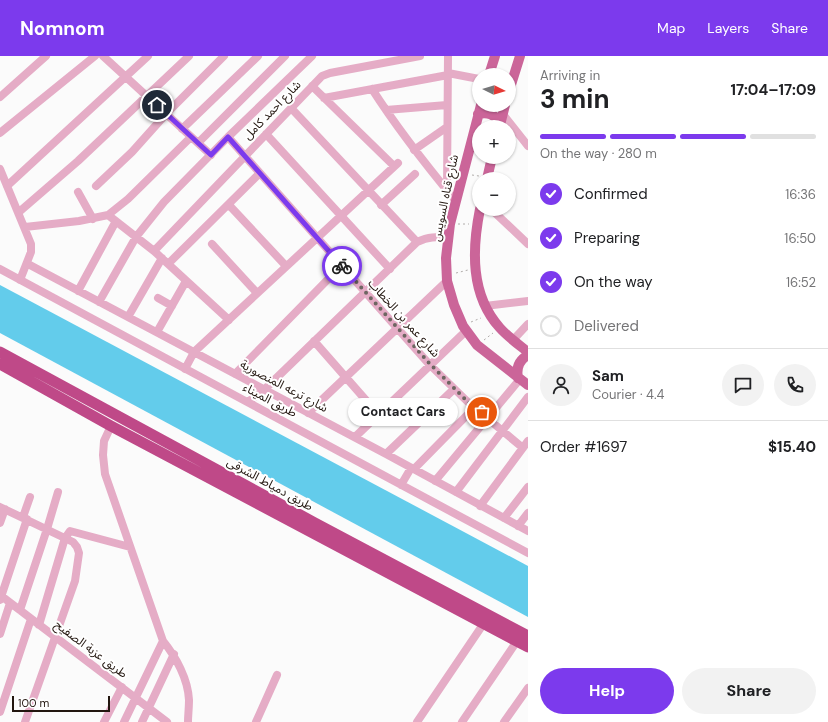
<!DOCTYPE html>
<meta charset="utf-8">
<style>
body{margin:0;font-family:"DM Sans","Noto Sans Arabic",sans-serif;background:#f2f2f2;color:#202124;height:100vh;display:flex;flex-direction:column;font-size:15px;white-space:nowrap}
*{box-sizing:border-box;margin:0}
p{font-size:13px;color:#757577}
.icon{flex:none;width:22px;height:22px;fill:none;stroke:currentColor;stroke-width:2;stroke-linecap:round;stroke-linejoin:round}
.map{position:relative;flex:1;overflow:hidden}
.sheet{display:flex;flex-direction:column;background:#fff;width:300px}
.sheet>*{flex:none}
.needle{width:26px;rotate:95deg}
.tools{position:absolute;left:472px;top:12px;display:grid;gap:8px}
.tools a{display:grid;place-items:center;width:44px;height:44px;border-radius:50%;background:#fff;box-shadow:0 1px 3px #0004;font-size:20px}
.scale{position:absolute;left:12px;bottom:10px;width:98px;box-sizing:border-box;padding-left:4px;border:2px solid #22160f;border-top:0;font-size:11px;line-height:14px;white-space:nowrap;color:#22160f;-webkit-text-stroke:3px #fff;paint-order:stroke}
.pin{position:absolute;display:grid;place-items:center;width:34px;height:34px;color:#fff;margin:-17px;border:2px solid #fff;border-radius:50%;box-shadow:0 1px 4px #0007}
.courier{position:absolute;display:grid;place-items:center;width:40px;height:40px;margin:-20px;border:3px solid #7c3aed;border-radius:50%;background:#fff;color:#222;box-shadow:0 1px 5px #0007}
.bubble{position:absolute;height:28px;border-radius:14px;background:#fff;box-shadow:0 1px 3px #0004;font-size:13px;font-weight:700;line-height:28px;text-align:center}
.head em{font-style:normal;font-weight:700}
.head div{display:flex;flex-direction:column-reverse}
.head{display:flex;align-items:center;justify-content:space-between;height:68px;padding:0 12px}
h1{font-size:26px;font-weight:700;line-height:30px}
.bar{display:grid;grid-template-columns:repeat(4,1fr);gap:6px 4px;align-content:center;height:48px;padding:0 12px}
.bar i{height:5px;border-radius:3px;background:#e0e0e0}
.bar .current{background:#7c3aed}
.bar p{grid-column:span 4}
.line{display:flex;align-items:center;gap:10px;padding:0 12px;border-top:1px solid #e0e0e0}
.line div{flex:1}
.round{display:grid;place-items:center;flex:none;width:42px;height:42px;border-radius:21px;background:#f2f2f2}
ol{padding:0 12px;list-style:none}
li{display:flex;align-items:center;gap:12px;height:44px}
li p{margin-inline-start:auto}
li .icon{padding:4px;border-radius:50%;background:#7c3aed;color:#fff;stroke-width:4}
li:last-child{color:#757577}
li i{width:22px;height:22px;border:2px solid #e0e0e0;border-radius:50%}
.cta{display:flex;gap:8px;margin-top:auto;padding:8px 12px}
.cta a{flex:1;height:46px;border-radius:24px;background:#7c3aed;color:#fff;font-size:16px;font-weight:700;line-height:46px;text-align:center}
.cta a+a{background:#f2f2f2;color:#202124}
header{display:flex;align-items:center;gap:24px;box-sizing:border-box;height:56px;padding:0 20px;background:#7c3aed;color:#fff}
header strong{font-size:19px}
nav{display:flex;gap:22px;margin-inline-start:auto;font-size:14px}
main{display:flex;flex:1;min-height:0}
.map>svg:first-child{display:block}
.water{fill:#63cceb}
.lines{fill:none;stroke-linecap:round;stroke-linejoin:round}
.path{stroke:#b0acaa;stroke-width:1;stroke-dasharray:2 3;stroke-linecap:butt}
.minor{stroke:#e5acc6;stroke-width:8}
.major{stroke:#cb6599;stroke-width:10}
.highway{stroke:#bf4988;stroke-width:11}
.done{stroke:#6e6662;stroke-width:4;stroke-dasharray:0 7.2}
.route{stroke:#7c3aed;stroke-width:5}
.labels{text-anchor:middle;stroke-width:4;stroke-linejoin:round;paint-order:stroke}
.street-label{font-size:12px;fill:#22160f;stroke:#fff}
</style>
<header>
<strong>Nomnom</strong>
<nav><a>Map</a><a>Layers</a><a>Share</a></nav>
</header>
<main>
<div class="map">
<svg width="528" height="666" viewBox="0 0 528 666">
<rect width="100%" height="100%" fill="#fbfbfb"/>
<path class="water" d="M0,229L528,510V561L0,277Z"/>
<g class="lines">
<path class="path" d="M472,119L479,120
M458,168H469
M456,217L468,214
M471,266L481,262
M484,284L493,277"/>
<path class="minor" d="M103,0L211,99
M448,17L479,23
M312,30L394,110
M372,33C397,72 426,109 455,144
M0,41L46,0
M324,42L448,19
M291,52L417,186
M386,54L447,49
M502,57L528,90
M182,73L258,0
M0,77L95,0
M266,78L390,213
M228,81L429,308L474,352L492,358L493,367L523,392
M198,87L285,0
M414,94L447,71
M0,113L31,188V196L20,224
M7,130L148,0
M96,130L132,96L166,58L224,0
M447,134L448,0
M78,136L93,163
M229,149L286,210
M381,149L415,118
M491,153L528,188
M19,156L78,105L189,0
M108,159L154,195L229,264
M25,171L79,165L108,159L128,143L191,81
M212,188L257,237
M154,195L322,20L330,17L420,0
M28,208L386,398L528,475
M168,208L260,117
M0,213L528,497
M78,235L116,165
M158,242L172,250
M99,246L136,181L164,146L228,81L312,0
M485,250L528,245
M128,261L162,202
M157,276L186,225
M513,284L528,268
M314,285L378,358
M185,313L194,296L398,107
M235,318L342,209
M248,346L265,333L417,186C428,181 436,180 449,183
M308,357L447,225
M111,370L104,385L103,399L105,418L163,585C176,601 188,623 189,644C189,652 188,659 188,666
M355,381L466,275
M386,398L454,333
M414,413L474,352
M435,425L520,323
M401,429L411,412
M456,436L528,341
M480,450L528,385
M0,451L73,486L77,491L79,497L75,525L25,666
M23,461L30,441
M504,462L528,431
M0,467L5,453
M518,470L528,457
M0,539L167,666
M0,544L27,463
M20,554L47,473L58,436
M39,569L65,482L70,475L130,491
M0,578L10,547
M0,656L31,563
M104,666L122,631
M124,666L163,585
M142,666L174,598
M256,666L277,619
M417,666L484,567
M462,666L517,585
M504,666L528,632"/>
<path class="major" d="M489,19L495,0
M509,35L520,0
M481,49L450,168L446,202L447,225L454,249L463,270L477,289L528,329
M478,58C488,56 494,58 500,66
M500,69L505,49
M487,123L492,101
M480,153C472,193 470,239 500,272C508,281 518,288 528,296
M518,322C516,312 519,304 528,299"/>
<path class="highway" d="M0,296L315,467L528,580
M0,308L111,370L528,591"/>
</g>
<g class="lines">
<path class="done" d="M342,210L430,308L474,352L482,356"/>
<path class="route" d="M157,49L211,99L228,81L342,210"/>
</g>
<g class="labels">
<g class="street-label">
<text transform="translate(272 54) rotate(-46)" y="4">شارع احمد كامل</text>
<text transform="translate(445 142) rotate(-78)" y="4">شارع قناه السويس</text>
<text transform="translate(404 262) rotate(48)" y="4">شارع عمر بن الخطاب</text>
<text transform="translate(284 330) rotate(28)" y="4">شارع ترعه المنصورية</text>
<text transform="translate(270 344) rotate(28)" y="4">طريق الميناء</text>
<text transform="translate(270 428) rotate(29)" y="4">طريق دمياط الشرقى</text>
<text transform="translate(91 593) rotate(37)" y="4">طريق عزبة الصفيح</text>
</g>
</g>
</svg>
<div class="tools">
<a><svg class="needle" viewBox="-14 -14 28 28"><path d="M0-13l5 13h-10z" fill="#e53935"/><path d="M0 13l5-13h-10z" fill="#757577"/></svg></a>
<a>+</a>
<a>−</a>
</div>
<div class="scale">100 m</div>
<div class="pin" style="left:482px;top:356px;background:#ea580c"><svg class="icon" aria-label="bag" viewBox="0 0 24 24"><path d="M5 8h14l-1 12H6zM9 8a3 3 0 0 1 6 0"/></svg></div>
<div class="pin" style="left:157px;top:49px;background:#1f2937"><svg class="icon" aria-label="home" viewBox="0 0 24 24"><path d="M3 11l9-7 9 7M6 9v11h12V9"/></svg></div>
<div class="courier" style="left:342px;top:210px"><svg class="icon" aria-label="bike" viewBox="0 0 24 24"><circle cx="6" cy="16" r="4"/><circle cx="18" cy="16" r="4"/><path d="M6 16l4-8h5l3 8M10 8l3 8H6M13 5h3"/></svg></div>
<div class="bubble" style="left:348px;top:342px;width:110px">Contact Cars</div>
</div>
<section class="sheet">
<div class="head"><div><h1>3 min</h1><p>Arriving in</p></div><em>17:04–17:09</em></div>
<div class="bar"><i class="current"></i><i class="current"></i><i class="current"></i><i></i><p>On the way · 280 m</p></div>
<ol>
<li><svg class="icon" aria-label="check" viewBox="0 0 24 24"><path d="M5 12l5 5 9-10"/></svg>Confirmed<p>16:36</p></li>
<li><svg class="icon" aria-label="check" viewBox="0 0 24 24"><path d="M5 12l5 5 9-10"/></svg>Preparing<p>16:50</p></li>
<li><svg class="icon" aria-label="check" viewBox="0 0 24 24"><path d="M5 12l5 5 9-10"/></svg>On the way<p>16:52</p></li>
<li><i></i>Delivered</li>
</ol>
<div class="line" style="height:72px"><a class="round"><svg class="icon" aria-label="person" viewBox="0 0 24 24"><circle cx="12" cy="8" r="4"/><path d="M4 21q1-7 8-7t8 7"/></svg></a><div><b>Sam</b><p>Courier · 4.4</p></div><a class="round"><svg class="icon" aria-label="chat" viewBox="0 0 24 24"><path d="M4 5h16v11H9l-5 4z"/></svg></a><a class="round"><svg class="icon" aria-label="phone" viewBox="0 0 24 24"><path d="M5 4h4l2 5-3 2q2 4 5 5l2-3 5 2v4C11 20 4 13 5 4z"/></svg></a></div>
<div class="line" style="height:52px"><div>Order #1697</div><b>$15.40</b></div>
<div class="cta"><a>Help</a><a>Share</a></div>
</section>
</main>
